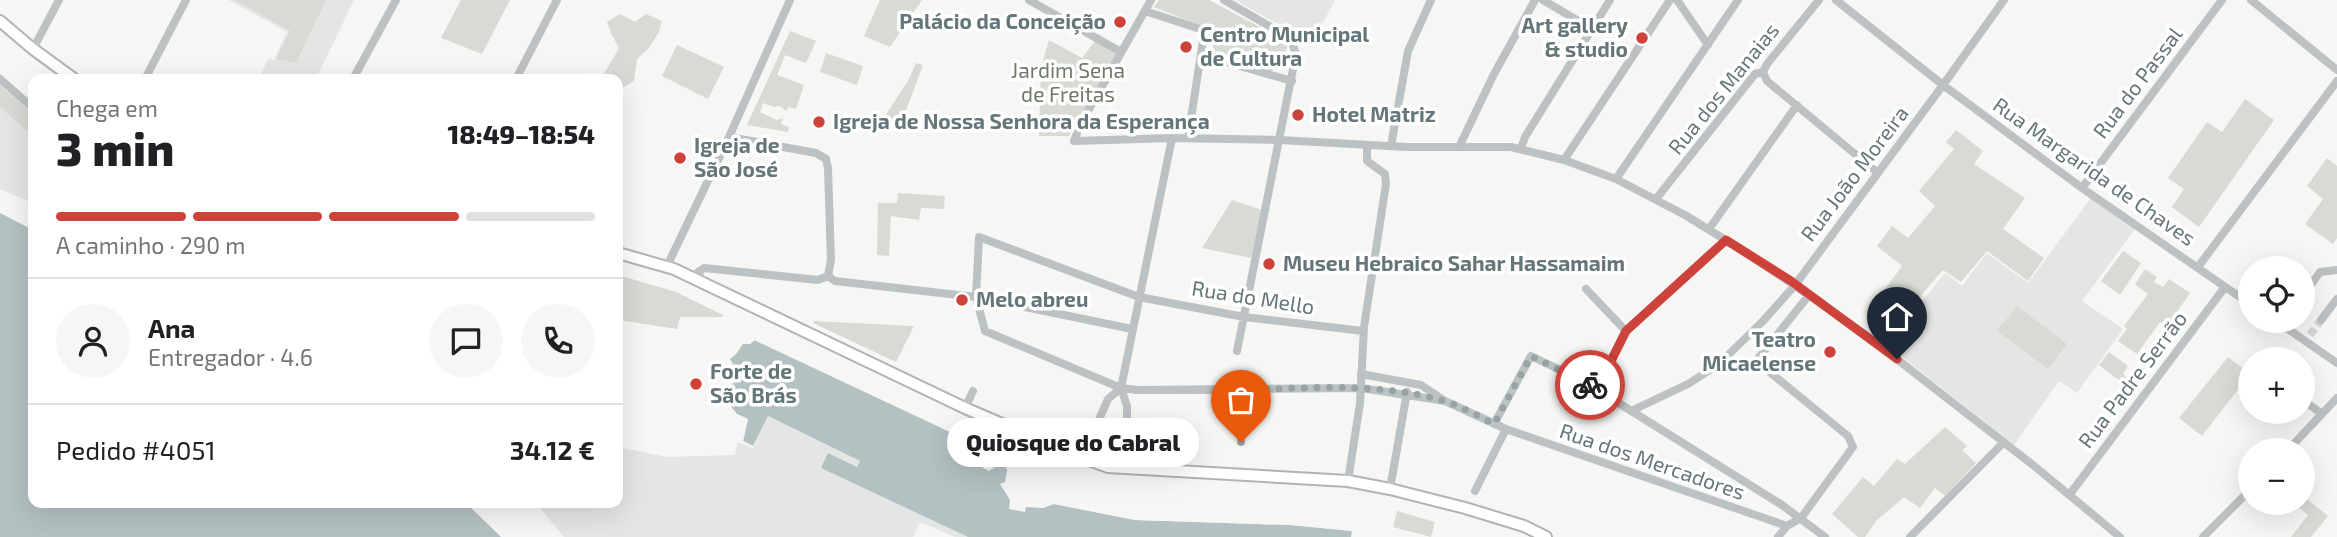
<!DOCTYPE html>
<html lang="pt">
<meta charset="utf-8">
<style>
body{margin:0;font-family:"Exo 2",sans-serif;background:#f6f6f6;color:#202124;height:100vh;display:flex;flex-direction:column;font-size:26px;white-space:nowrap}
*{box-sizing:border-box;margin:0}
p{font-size:23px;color:#757577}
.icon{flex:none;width:38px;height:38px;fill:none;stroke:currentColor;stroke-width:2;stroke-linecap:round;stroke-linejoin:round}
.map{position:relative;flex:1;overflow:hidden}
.side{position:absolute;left:28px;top:74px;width:595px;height:434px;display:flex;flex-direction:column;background:#fff;border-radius:14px;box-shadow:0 7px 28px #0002}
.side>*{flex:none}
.tools{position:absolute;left:2238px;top:256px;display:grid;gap:14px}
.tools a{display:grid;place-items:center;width:77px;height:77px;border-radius:50%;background:#fff;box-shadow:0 7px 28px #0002;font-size:35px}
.pin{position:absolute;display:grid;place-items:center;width:60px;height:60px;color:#fff;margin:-72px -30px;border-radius:50% 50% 50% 0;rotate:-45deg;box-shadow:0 0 7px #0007}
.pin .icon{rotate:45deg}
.courier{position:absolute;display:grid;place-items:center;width:70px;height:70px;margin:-35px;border:5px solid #cd433c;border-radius:50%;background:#fff;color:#222;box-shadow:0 2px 9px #0007}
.bubble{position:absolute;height:49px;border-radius:24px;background:#fff;box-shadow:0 7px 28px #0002;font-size:23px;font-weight:800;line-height:49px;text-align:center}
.headline em{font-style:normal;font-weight:800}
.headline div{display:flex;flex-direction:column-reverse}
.headline{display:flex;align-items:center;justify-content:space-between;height:119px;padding:0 28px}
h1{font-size:46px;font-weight:800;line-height:52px}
.bar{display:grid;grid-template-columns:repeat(4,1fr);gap:10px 7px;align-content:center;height:84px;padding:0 28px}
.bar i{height:9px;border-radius:5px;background:#e0e0e0}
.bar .active{background:#cd433c}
.bar p{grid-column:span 4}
.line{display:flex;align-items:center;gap:18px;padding:0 28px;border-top:2px solid #e0e0e0}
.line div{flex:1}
.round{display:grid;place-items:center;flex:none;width:74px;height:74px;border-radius:37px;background:#f6f6f6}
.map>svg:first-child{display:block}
.built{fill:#e4e6e4}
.green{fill:#d7dbd3}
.water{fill:#b3c1c2}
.pier{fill:#f6f6f4}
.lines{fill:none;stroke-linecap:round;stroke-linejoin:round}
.street-tunnel{stroke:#d2d6d6;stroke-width:8;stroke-dasharray:8 4;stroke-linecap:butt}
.secondary-casing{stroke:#aeb5b8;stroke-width:14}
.street{stroke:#bcc1c3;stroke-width:8}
.secondary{stroke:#fff;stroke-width:10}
.done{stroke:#98a3a5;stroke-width:7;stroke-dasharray:0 12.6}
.route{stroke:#cd433c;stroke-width:9}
.poi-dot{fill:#cd433c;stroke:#fff;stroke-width:2.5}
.labels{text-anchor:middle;stroke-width:7;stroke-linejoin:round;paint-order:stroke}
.poi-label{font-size:21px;font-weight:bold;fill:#65767b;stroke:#fff;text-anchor:start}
.park-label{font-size:21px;fill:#6e7967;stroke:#fff}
.street-label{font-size:21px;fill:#65767b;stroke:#fff}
</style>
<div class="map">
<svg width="2337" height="537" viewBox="0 0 2337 537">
<rect width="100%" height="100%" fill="#f6f6f4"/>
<path class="built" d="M229,0H354L316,79H259L268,59L274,60L287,32Z
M1235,0H1335L1312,43Z
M0,85L33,114V203L0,189Z
M2091,198L2136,228L2082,301L2123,329L2077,393L2059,381L2014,445L1890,347L1904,328L1902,326L1945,273L1962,286L1987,253L2028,283Z
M767,416L860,461L857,467L828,453L822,468L968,537H955L920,522L913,537H564L535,502H618V447L667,457L735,455L738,442L753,448Z"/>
<path class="green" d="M235,0H326L296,63L276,59L290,31Z
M461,0H510L482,54L441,38Z
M880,0H922L890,47L864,36Z
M1159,0H1209L1288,42L1283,67L1270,71L1213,51V31L1154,7Z
M620,14L635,22L646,14L662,21L659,32L648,49L637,59L634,81L619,90L618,79H604V74L619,48L611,33L607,22Z
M790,31L816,41L806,63L785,55L777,75L804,85L796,109L788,107L786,111L780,106L774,107L763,103L760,112L777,120L783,118L781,124L789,127L788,132L747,125Z
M1049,40L1082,58L1095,41L1117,54L1069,136H1039L1041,67Z
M677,45L724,67L708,99L662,76Z
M826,53L863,66L857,85L820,72Z
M916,63L923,65L899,129L879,125L908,81Z
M0,85L33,114V123L27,131L0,107Z
M2245,99L2274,120L2199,227L2172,207L2184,189L2168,178L2207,122L2222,132Z
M1956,130L1983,151L1974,164L2025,198L2003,229L2044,258L2028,281L1987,251L1961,282L1943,270L1906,313L1882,293L1902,266L1877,246L1892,226L1908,238L1935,206L1919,191L1954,149L1946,142Z
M2327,158L2337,166V238L2333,244L2305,224L2323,199L2307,186Z
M898,193L945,196L944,209L921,208L919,220L891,216L889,256L877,255L878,203H897Z
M1232,200L1262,210L1251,258L1202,248Z
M2123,251L2141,263L2120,295L2101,281Z
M2145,269L2157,277L2154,282L2163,287L2169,279L2190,293L2167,326L2160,322L2137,354L2118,341L2127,329L2124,326L2148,294L2135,284Z
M618,275L676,292L723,315L722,317H680L677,329L618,320L619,306L618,305Z
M2017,306L2067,344L2048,369L1997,331Z
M814,321L914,326L896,362L813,323Z
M2109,352L2128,366L2123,374L2132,382L2128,387L2099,365Z
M2228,357L2250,374L2202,436L2179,418Z
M1945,427L1967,446L1962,450L1976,463L1945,496L1935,488L1920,508L1904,497L1877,520L1865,537H1858L1832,514L1863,477L1874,486L1897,459L1905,464Z
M2303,496L2328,516L2311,537H2291L2308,515L2293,502H2303Z
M1397,511L1435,522L1431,537L1393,527Z"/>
<path class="water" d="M0,213L33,230V502H465L501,537H0Z
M754,340L963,438L956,454L989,471L1001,463L1005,464L1007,470L1005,482L1000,484L1010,500L1009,509L1025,512L1026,507L1043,508L1054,504L1135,520L1291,525L1352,531L1351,537H968L821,468L828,453L857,467L860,461L768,416L753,446L743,441L748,419L737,414L722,398L739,375L729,359L736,354L743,344Z"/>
<path class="pier" d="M754,337L965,435L963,438L755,340L750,344H742L736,354L730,359L739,375L723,397L737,414L748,419L743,441L753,446L752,448L739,442L744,421L735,416L719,397L735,375L726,357L734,352L741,341H749Z
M1057,501L1135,517L1291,521L1353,528L1352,531L1291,525L1135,520L1054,504Z"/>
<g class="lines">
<path class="street-tunnel" d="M2310,335L2321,320"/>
<defs>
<path id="secondary" d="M0,21L33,49L74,79
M618,253L674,269L965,408L1069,453L1108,467L1348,481L1390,489L1465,508L1524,526L1546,537"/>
</defs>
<use href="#secondary" class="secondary-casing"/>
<path class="street" d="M1029,0L1121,52
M1151,0L1080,125L1074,141L1172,138L1280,140L1406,147H1511L1564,160L1616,179L1685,215L1750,255L1862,332L2033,465L2120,537
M1224,0L1283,34L1291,40L1296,54L1237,351
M1543,0L1592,29
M1677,0L1708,45
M1836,0L1943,85L2082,188L2250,304
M2251,0L2337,70
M1145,11L1200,29L1204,34L1188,138
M33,49L59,0
M1202,55L1292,81
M1763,72L1767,81L1878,173
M0,79L33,108
M145,79L186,0
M353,79L396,0
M516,79L557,0
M729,137L816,153L826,159L828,168L831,260L828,276
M1391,146L1408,51L1431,0
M1459,147L1494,74L1535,0
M1521,148L1525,137L1610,0
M1564,160L1670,0
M1616,179L1738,0
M2082,188L2222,0
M1656,199L1755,74L1763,72L1767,64L1819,0
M1709,229L1797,105
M667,266L729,137L790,0
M2198,267L2337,81
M828,276L835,281L976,297L1132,329
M703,282L698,272L704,268L818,280L828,276
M1586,289L1626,331
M2303,296L2320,272L2337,270
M2275,320L2337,363
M2321,320L2337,299
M1363,331L1244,317L1139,297L979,237L976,297L985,331L1121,388L1137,390L1361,388L1445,401
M1361,374L1421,385L1445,401L1506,429L1787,526
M1596,389L1626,331L1726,240
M2303,400L2322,414
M965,408L973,391
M1631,411L1688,384L1719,364L1764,320L1795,285L1943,85L2004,0
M1494,424L1531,356L1585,382L1782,505L1825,537
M1241,442L1243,390
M2288,450L2337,398
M1082,458L1108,399L1121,388
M1131,468L1127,457V406L1121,388L1172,138
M1348,481L1360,403L1364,327L1386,184L1385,174L1367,161V146
M1390,489L1407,392
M1475,491L1506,429
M2070,494L2225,287
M1778,537L1787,526L1801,518L1853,447L1848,436L1756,361L1809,295
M1910,537L2004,442
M2203,537L2250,490"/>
<use href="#secondary" class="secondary"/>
</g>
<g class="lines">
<path class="done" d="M1241,442L1243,390C1309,388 1380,382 1444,401C1461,406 1478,416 1494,424L1531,356L1590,385"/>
<path class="route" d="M1590,385L1597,389L1626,331L1726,240L1791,281L1897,359"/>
</g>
<g class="poi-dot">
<circle cx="1120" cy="22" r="7"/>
<circle cx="1642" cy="38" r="7"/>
<circle cx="1186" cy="47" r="7"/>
<circle cx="1298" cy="115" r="7"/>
<circle cx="819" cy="122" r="7"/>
<circle cx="680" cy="158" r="7"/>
<circle cx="1269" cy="264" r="7"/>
<circle cx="962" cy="300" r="7"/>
<circle cx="1830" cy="352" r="7"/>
<circle cx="696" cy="384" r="7"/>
</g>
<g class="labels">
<g class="poi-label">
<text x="1106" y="29" text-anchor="end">Palácio da Conceição</text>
<text x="1628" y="33" text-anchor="end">Art gallery<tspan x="1628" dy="24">&amp; studio</tspan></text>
<text x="1200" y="42">Centro Municipal<tspan x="1200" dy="24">de Cultura</tspan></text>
<text x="1312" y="122">Hotel Matriz</text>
<text x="833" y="129">Igreja de Nossa Senhora da Esperança</text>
<text x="694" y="153">Igreja de<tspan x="694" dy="24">São José</tspan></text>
<text x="1283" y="271">Museu Hebraico Sahar Hassamaim</text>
<text x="976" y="307">Melo abreu</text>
<text x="1816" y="347" text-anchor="end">Teatro<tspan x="1816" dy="24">Micaelense</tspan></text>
<text x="710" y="379">Forte de<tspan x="710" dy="24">São Brás</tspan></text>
</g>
<g class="park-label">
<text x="1068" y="78">Jardim Sena<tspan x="1068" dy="24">de Freitas</tspan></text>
</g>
<g class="street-label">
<text transform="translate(2138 83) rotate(-53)" y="7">Rua do Passal</text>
<text transform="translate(1724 89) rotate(-51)" y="7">Rua dos Manaias</text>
<text transform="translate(2094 172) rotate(35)" y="7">Rua Margarida de Chaves</text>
<text transform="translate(1855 174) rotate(-53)" y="7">Rua João Moreira</text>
<text transform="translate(1253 298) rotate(9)" y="7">Rua do Mello</text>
<text transform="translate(2133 380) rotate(-53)" y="7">Rua Padre Serrão</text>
<text transform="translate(1652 462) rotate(19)" y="7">Rua dos Mercadores</text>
</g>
</g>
</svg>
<div class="tools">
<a><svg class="icon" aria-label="locate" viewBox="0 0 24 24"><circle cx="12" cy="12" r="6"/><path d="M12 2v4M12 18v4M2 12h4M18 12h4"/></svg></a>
<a>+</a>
<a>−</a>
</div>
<div class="pin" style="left:1241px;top:442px;background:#ea580c"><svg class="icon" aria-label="bag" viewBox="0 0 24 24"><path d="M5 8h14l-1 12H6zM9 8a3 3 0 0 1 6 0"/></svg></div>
<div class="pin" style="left:1897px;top:359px;background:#1f2937"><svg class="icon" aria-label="home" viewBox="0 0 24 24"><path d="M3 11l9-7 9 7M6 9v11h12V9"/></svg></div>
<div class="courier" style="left:1590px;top:385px"><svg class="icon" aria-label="bike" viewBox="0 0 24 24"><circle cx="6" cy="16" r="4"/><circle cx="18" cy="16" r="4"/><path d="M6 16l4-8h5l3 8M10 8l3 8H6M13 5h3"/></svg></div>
<div class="bubble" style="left:947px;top:418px;width:252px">Quiosque do Cabral</div>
<section class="side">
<div class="headline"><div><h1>3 min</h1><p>Chega em</p></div><em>18:49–18:54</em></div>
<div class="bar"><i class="active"></i><i class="active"></i><i class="active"></i><i></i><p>A caminho · 290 m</p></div>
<div class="line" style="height:126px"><a class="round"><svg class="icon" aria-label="person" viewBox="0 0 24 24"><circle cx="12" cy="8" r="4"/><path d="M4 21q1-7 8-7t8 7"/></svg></a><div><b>Ana</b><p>Entregador · 4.6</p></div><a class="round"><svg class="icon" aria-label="chat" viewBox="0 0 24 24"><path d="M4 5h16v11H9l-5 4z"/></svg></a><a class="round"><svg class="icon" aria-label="phone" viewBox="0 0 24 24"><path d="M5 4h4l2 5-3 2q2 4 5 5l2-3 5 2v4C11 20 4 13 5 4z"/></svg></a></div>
<div class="line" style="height:91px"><div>Pedido #4051</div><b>34.12 €</b></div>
</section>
</div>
